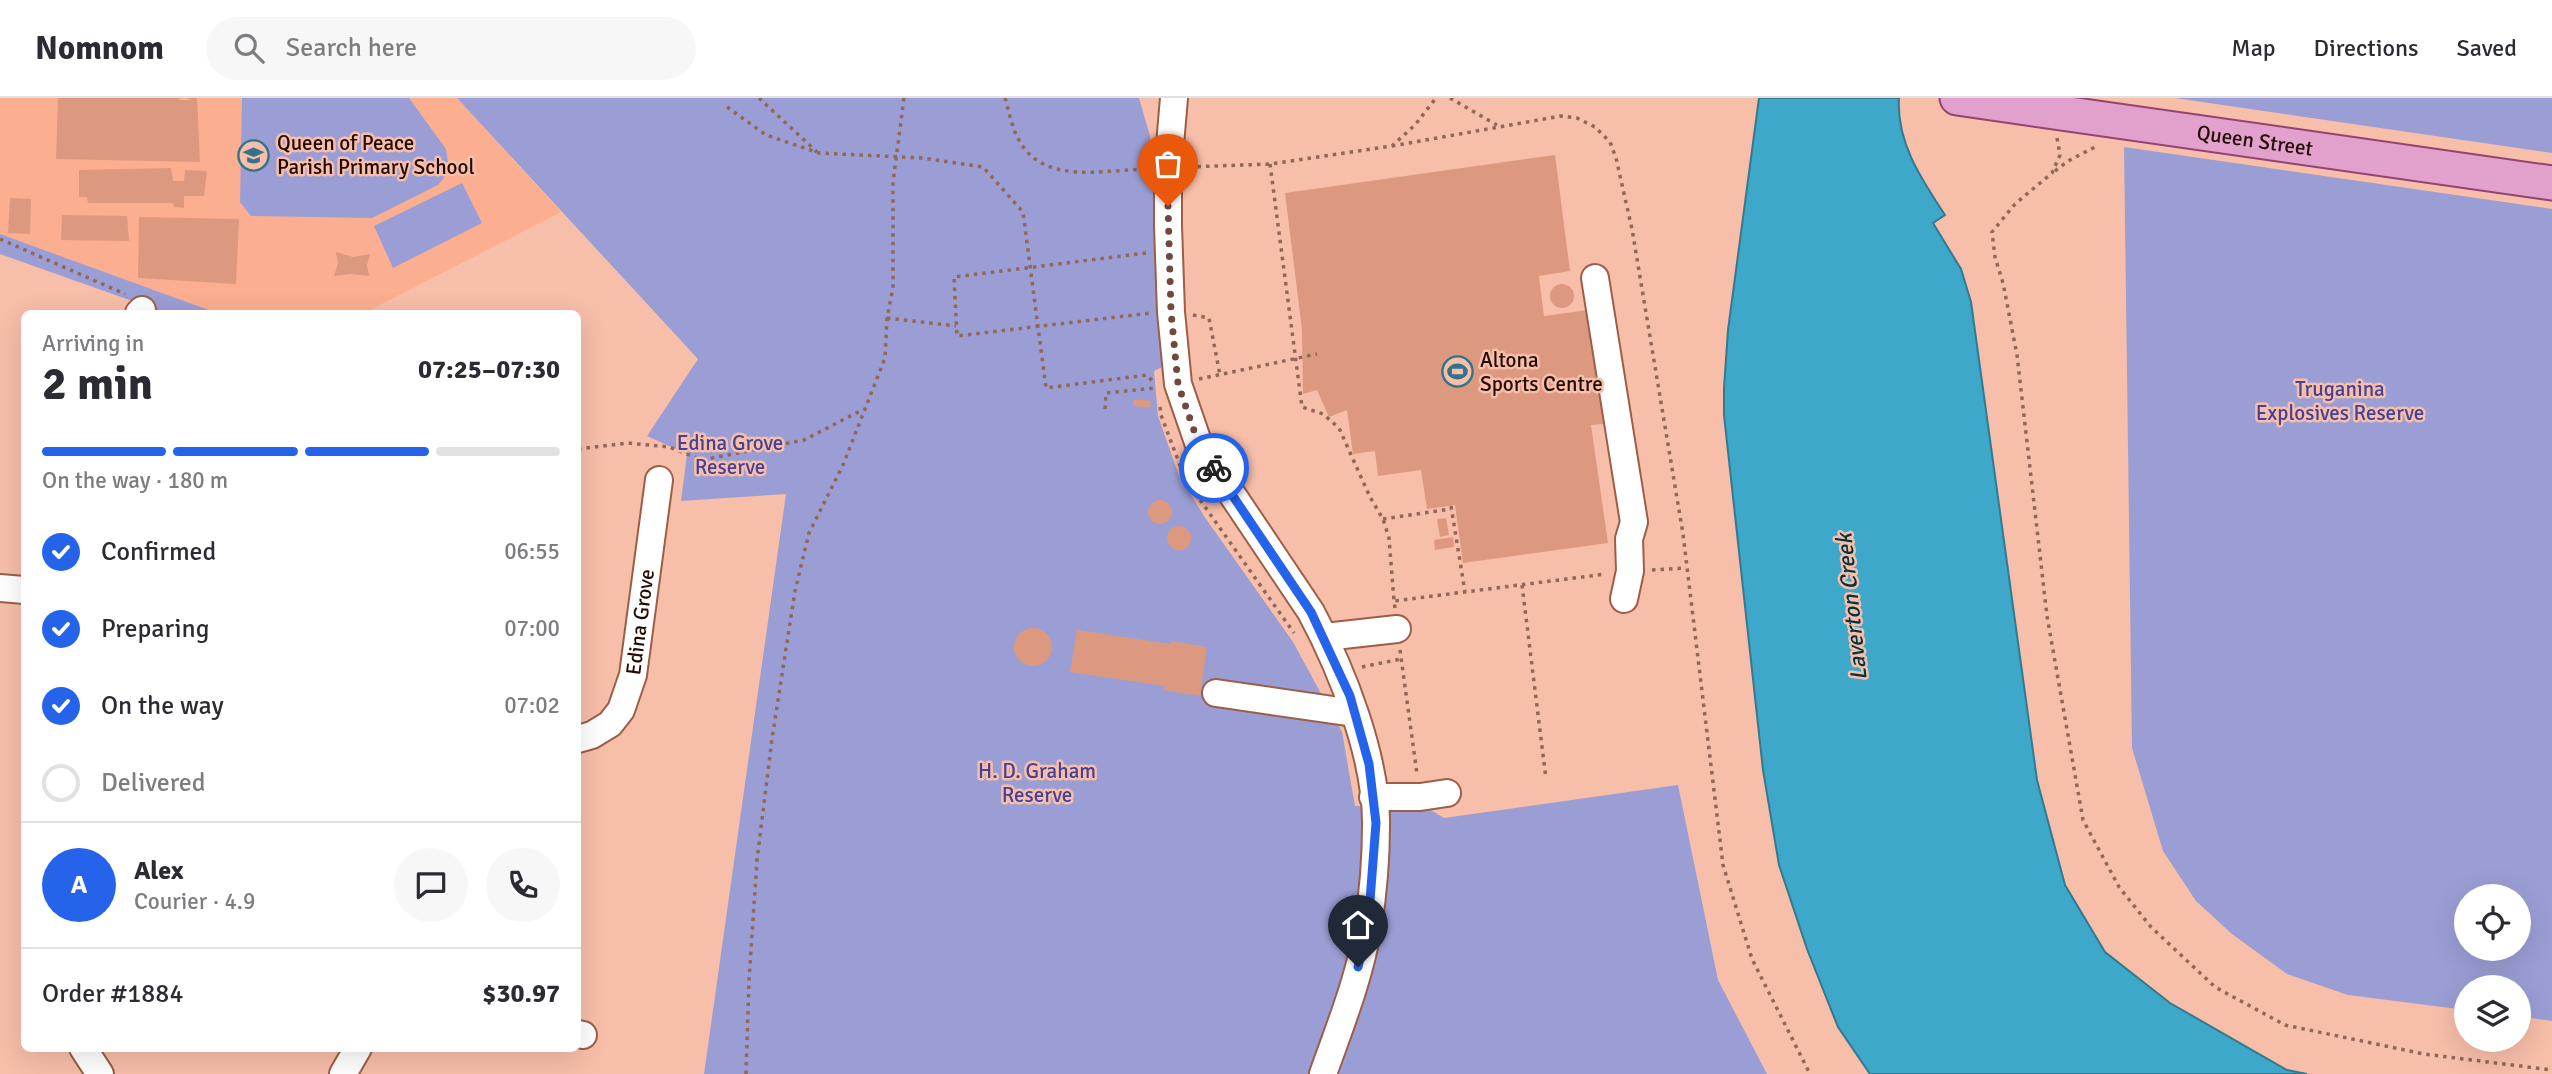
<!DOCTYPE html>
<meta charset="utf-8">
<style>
body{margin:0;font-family:Signika,sans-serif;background:#f7f7f7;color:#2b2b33;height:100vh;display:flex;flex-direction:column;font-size:26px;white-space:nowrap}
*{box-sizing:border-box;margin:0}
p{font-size:23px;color:#7c7c81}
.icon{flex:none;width:38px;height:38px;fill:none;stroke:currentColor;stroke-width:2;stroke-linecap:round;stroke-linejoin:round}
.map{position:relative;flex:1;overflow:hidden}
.side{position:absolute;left:21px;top:212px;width:560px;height:742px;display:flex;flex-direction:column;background:#fff;border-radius:10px;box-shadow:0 7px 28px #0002}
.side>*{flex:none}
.controls{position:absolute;left:2454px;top:786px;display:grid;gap:14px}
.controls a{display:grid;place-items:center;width:77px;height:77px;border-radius:50%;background:#fff;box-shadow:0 7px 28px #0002;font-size:35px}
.pin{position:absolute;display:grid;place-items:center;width:60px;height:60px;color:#fff;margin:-72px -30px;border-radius:50% 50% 50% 0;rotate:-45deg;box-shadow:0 0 7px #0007}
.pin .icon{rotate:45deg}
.courier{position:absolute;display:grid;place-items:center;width:70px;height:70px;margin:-35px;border:5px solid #2563eb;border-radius:50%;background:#fff;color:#222;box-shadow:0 2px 9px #0007}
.head em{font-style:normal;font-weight:700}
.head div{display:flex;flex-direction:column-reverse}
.head{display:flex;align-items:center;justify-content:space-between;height:119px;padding:0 21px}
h1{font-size:46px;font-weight:700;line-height:52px}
.bar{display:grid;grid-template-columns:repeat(4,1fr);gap:10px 7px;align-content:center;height:84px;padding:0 21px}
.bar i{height:9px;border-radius:5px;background:#e1e1e2}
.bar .active{background:#2563eb}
.bar p{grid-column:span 4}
.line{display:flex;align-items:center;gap:18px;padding:0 21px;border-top:2px solid #e1e1e2}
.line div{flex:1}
.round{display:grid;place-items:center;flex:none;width:74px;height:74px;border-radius:37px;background:#f7f7f7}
ol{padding:0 21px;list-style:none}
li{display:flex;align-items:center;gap:21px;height:77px}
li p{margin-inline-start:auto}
li .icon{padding:7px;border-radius:50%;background:#2563eb;color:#fff;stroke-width:4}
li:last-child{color:#7c7c81}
li i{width:38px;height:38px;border:4px solid #e1e1e2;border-radius:50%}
header{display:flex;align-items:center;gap:42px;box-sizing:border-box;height:98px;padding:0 35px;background:#fff;border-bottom:2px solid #e1e1e2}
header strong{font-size:33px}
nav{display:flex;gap:38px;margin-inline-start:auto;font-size:24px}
.search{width:490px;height:63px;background:#f7f7f7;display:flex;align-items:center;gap:18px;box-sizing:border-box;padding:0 24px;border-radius:38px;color:#7c7c81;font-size:26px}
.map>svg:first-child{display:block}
.built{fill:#fcae91}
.green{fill:#9b9ed4;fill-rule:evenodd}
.water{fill:#3da8c9;stroke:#35798e;stroke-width:2}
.building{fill:#dd997f}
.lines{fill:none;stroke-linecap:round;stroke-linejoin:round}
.minor-casing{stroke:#9c5e46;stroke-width:30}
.major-casing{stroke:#934370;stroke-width:37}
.path{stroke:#906758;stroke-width:3.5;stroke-dasharray:3.5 5;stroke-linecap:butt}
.minor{stroke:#fff;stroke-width:26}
.major{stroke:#e2a0cd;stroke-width:33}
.done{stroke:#6d4a3d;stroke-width:7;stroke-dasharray:0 12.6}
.route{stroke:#2563eb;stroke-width:9}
.labels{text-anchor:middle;stroke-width:5;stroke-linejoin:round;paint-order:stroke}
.street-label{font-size:21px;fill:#230b03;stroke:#f7bea9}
.poi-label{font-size:21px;fill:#230b03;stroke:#f7bea9;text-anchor:start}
.park-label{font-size:21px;fill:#464197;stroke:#f7bea9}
.water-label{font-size:23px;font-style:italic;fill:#013441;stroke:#f7bea9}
</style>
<header>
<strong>Nomnom</strong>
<div class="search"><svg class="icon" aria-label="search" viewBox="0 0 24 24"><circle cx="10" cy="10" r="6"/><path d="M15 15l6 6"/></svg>Search here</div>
<nav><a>Map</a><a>Directions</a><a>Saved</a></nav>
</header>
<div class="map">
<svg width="2552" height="976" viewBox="0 0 2552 976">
<rect width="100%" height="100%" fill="#f7bea9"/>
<path class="built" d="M0,0H457L561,114L364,215H217L0,136Z"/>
<path class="green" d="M242,0H409L446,51L448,63L446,77L438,87L372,120L251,118L240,104Z
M457,0H1139L1150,38L1164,268L1154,273L1158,318L1179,378L1204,418L1293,544L1342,634L1355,708L1426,709L1444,720L1678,687L1718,882L1767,976H704L786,396L681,403L687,356L647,338L698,261Z
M2175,0H2552V55Z
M2124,49L2552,111V923L2518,918V889H2466V912L2348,897L2287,876L2232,836L2196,803L2163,753L2132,650ZM2466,798H2518V850H2466Z
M462,85L482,125L393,170L374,128Z
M0,136L217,215H166L0,156Z"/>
<path class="water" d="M1759,0H1899C1896,44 1922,82 1945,117L1933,125L1961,171L1971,204L2037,682L2065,787L2105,854L2170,905L2287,972L2307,976H1870L1838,929L1807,851L1779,767L1763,672L1724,317V290L1728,232Z"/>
<path class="building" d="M58,0H181L178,2H192L186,0H197L200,64L56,61Z
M1555,57L1570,173L1539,178L1540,187L1544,218L1588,212L1604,326L1591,327L1608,445L1463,465L1455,407L1427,411L1421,372L1378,378L1375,353L1353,356L1347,312L1329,319L1317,292L1303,296L1302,232L1285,95Z
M171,70L173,83H184L185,72L207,73L204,98H184V110L174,109L173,105H88L87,99H79V72Z
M10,100L31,101L30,136L8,135Z
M62,117L127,118L129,143L61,142Z
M139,119L239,121L236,186L138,180Z
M336,154L353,159L370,156L367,167L369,178L351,176L334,178L338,165Z
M1550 198a12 12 0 1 1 24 0a12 12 0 1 1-24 0Z
M1134,301L1151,303L1150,310L1133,308Z
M1148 414a12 12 0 1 1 24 0a12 12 0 1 1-24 0Z
M1446,420L1449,437L1440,439L1437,421Z
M1167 440a12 12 0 1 1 24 0a12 12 0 1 1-24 0Z
M1453,439L1454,449L1435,452L1434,442Z
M1014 549a19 19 0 1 1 38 0a19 19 0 1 1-38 0Z
M1077,532L1171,546V543L1207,549L1200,598L1164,592L1165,588L1070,574Z"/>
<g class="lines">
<defs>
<g id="minor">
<path d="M1174,0L1168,70V128L1171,214L1178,286L1199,347L1311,514C1342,572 1377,660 1376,727C1376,760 1373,796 1368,828C1360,879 1340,928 1323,976"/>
<path d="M1595,180L1634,424L1629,441L1630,473L1624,501"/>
<path d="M139,215L142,212"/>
<path d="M0,490L24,492"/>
<path d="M1325,539L1397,531"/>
<path d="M1216,595L1354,615"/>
<path id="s1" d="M578,641L592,637L610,626L621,612L633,577L659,382"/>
<path d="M1373,699H1420L1447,695"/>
<path d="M578,936L583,937"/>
<path d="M83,950L100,976"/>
<path d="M343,976L358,950"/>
</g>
<g id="major">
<path id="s2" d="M1957,0L2552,85"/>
</g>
</defs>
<use href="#minor" class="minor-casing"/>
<use href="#major" class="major-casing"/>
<path class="path" d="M759,0L817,54
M1005,0C1010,16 1012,33 1022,47C1047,86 1106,72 1146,71
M1450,0L1497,27
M727,9L766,37L819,55L922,60L983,69L1023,114L1046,290L1147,277L1155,286
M2057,40L2060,57L2052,75L2015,106L1992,134L1995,159L2003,185L2017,257L2047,518L2083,722L2119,789L2151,829L2215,889L2285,927L2424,956L2552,972
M1392,48L1561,18L1577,20L1595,29L1610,44L1616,60L1632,131L1683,436L1723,767L1752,861L1810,976
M1270,66L1302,309L1323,316L1339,330L1370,399L1383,421L1389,440L1394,503
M1189,69L1270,66L1392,48L1415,27L1436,0
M2055,73L2068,63L2097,48
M0,141L125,196
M1146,155L954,179L957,238L1151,215
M1193,217L1209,220L1220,277
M887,220L956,228
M1199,281L1317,256
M1160,309L1161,317L1181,370L1198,399L1294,535
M1105,311L1106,295L1155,290
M578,351L628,345L669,349L702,362L804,342L862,312
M1451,408L1465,494
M1383,421L1451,411
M1652,472L1686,470
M1522,487L1546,681
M1395,510L1394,503L1606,476
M1400,552L1417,676
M1362,569L1401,561
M746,976L749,882L757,762L772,641L795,493L809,435L843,367L885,260L887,220L893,190V84L904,0"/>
<use href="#minor" class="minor"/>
<use href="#major" class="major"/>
</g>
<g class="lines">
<path class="done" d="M1168,108L1171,214L1178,286L1199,347L1214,370"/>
<path class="route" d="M1214,370L1311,514L1350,598L1369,666L1376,725L1368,828L1358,869"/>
</g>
<defs>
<symbol id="school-ring" viewBox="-11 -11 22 22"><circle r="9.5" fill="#f7bea9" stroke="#347387" stroke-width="1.5"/><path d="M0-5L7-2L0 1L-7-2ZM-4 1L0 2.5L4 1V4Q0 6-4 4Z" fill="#347387"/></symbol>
<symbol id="stadium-ring" viewBox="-11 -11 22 22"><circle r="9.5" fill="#f7bea9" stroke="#347387" stroke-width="1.5"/><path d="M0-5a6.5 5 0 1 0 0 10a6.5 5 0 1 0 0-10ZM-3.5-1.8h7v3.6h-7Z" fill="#347387"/></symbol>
</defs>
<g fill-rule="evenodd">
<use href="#school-ring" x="236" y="40" width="35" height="35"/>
<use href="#stadium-ring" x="1440" y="256" width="35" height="35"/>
</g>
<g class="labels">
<g class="street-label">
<text dy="7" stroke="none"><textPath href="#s2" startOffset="301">Queen Street</textPath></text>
<text dy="7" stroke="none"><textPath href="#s1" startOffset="144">Edina Grove</textPath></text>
</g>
<g class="poi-label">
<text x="277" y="52">Queen of Peace<tspan x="277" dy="24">Parish Primary School</tspan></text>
<text x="1480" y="269">Altona<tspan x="1480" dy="24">Sports Centre</tspan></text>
</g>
<g class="park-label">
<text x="2340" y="298">Truganina<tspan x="2340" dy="24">Explosives Reserve</tspan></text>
<text x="730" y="352">Edina Grove<tspan x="730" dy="24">Reserve</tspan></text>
<text x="1037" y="680">H. D. Graham<tspan x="1037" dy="24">Reserve</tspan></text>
</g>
<g class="water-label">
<text transform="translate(1851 509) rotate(-96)" y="8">Laverton Creek</text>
</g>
</g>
</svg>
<div class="controls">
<a><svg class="icon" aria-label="locate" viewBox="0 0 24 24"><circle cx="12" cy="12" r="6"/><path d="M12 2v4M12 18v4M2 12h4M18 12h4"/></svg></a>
<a><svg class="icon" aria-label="layers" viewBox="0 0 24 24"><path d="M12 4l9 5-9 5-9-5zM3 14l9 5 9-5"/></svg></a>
</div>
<div class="pin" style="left:1168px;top:108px;background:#ea580c"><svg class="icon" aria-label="bag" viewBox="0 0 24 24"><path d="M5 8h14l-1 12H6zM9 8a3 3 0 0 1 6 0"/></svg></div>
<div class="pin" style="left:1358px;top:869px;background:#1f2937"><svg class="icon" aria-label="home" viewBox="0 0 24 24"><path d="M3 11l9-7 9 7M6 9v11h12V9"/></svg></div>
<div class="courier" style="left:1214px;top:370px"><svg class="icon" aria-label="bike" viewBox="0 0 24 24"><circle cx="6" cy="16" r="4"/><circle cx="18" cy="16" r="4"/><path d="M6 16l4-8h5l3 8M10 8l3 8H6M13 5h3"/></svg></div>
<section class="side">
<div class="head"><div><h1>2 min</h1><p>Arriving in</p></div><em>07:25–07:30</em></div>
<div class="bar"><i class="active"></i><i class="active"></i><i class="active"></i><i></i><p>On the way · 180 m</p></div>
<ol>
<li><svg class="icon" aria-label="check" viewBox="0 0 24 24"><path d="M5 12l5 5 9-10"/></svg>Confirmed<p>06:55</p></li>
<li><svg class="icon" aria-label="check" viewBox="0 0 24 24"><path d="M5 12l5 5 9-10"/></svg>Preparing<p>07:00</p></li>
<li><svg class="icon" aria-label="check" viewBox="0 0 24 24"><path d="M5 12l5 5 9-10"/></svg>On the way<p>07:02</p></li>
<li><i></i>Delivered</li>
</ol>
<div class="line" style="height:126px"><b class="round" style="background:#2563eb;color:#fff">A</b><div><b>Alex</b><p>Courier · 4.9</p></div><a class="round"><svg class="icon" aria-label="chat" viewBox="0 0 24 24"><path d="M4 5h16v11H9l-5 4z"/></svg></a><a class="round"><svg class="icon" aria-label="phone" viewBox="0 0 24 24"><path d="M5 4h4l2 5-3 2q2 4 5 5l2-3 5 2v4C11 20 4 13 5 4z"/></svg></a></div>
<div class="line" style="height:91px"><div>Order #1884</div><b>$30.97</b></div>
</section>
</div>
